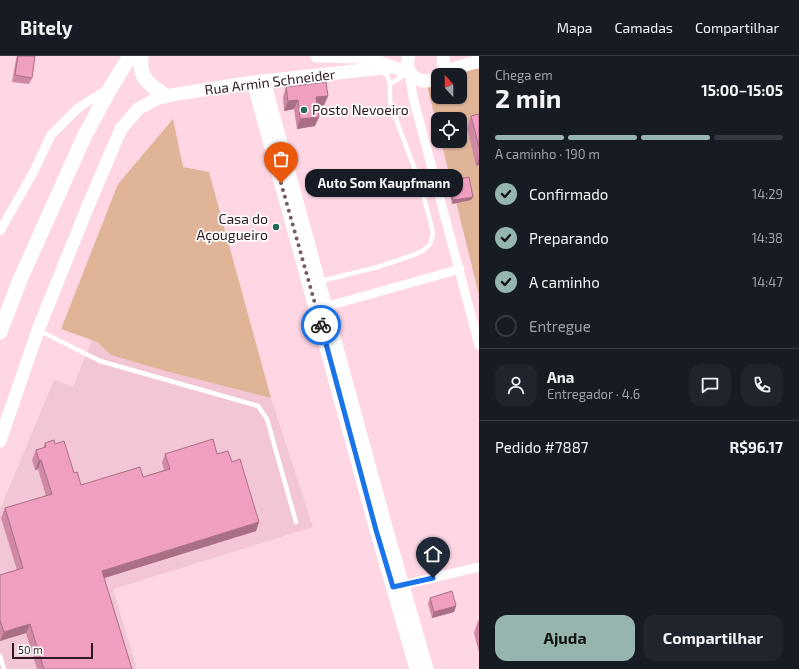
<!DOCTYPE html>
<html lang="pt">
<meta charset="utf-8">
<style>
body{margin:0;font-family:"Exo 2",sans-serif;background:#20242c;color:#f1f3f6;height:100vh;display:flex;flex-direction:column;font-size:15px;white-space:nowrap}
*{box-sizing:border-box;margin:0}
p{font-size:13px;color:#9ea1a6}
.icon{flex:none;width:22px;height:22px;fill:none;stroke:currentColor;stroke-width:2;stroke-linecap:round;stroke-linejoin:round}
.map{position:relative;flex:1;overflow:hidden}
.drawer{display:flex;flex-direction:column;background:#171b24;width:320px}
.drawer>*{flex:none}
.needle{width:26px;rotate:339deg}
.buttons{position:absolute;left:431px;top:12px;display:grid;gap:8px}
.buttons a{display:grid;place-items:center;width:36px;height:36px;border-radius:8px;background:#171b24;box-shadow:0 1px 3px #0004;font-size:20px}
.scale{position:absolute;left:12px;bottom:10px;width:81px;box-sizing:border-box;padding-left:4px;border:2px solid #2e1721;border-top:0;font-size:11px;line-height:14px;white-space:nowrap;color:#2e1721;-webkit-text-stroke:3px #fff;paint-order:stroke}
.pin{position:absolute;display:grid;place-items:center;width:34px;height:34px;color:#fff;margin:-41px -17px;border-radius:50% 50% 50% 0;rotate:-45deg;box-shadow:0 0 4px #0007}
.pin .icon{rotate:45deg}
.courier{position:absolute;display:grid;place-items:center;width:40px;height:40px;margin:-20px;border:3px solid #1a73e8;border-radius:50%;background:#fff;color:#222;box-shadow:0 1px 5px #0007}
.bubble{position:absolute;height:28px;border-radius:12px;background:#171b24;box-shadow:0 1px 3px #0004;font-size:13px;font-weight:700;line-height:28px;text-align:center}
.head em{font-style:normal;font-weight:700}
.head div{display:flex;flex-direction:column-reverse}
.head{display:flex;align-items:center;justify-content:space-between;height:68px;padding:0 16px}
h1{font-size:26px;font-weight:700;line-height:30px}
.bar{display:grid;grid-template-columns:repeat(4,1fr);gap:6px 4px;align-content:center;height:48px;padding:0 16px}
.bar i{height:5px;border-radius:3px;background:#363941}
.bar .selected{background:#96b5af}
.bar p{grid-column:span 4}
.line{display:flex;align-items:center;gap:10px;padding:0 16px;border-top:1px solid #363941}
.line div{flex:1}
.round{display:grid;place-items:center;flex:none;width:42px;height:42px;border-radius:12px;background:#20242c}
ol{padding:0 16px;list-style:none}
li{display:flex;align-items:center;gap:12px;height:44px}
li p{margin-inline-start:auto}
li .icon{padding:4px;border-radius:50%;background:#96b5af;color:#111;stroke-width:4}
li:last-child{color:#9ea1a6}
li i{width:22px;height:22px;border:2px solid #363941;border-radius:50%}
.button{display:flex;gap:8px;margin-top:auto;padding:8px 16px}
.button a{flex:1;height:46px;border-radius:12px;background:#96b5af;color:#111;font-size:16px;font-weight:700;line-height:46px;text-align:center}
.button a+a{background:#20242c;color:#f1f3f6}
header{display:flex;align-items:center;gap:24px;box-sizing:border-box;height:56px;padding:0 20px;background:#171b24;border-bottom:1px solid #363941}
header strong{font-size:19px}
nav{display:flex;gap:22px;margin-inline-start:auto;font-size:14px}
main{display:flex;flex:1;min-height:0}
.map>svg:first-child{display:block}
.built{fill:#f2c6d5}
.green{fill:#e0b497}
.lines{fill:none;stroke-linecap:round;stroke-linejoin:round}
.service{stroke:#fff;stroke-width:4.5}
.minor{stroke:#fff;stroke-width:9}
.secondary{stroke:#fff;stroke-width:13}
.trunk{stroke:#fff;stroke-width:15}
.wall{fill:#cf89a5}
.shaded-wall{fill:#a96f86}
.building{fill:#f19fc0;stroke:#a96f86}
.done{stroke:#775a65;stroke-width:4;stroke-dasharray:0 7.2}
.route{stroke:#1a73e8;stroke-width:5}
.poi-dot{fill:#276959;stroke:#fff;stroke-width:1.5}
.labels{text-anchor:middle;stroke-width:3.5;stroke-linejoin:round;paint-order:stroke}
.street-label{font-size:14px;fill:#2e1721;stroke:#fff}
.poi-label{font-size:14px;fill:#2e1721;stroke:#fff;text-anchor:start}
</style>
<header>
<strong>Bitely</strong>
<nav><a>Mapa</a><a>Camadas</a><a>Compartilhar</a></nav>
</header>
<main>
<div class="map">
<svg width="479" height="613" viewBox="0 0 479 613">
<rect width="100%" height="100%" fill="#fed6e4"/>
<path class="built" d="M92,284L98,286L111,299L165,315L271,342L313,471L113,533L137,613H0V453L54,324L73,331Z"/>
<path class="green" d="M472,13H479V239L441,85H460V63H438V74L427,29L438,25V41H460V19H456Z
M173,63L183,111L209,116L271,342L165,315L111,299L97,286L61,273L118,128Z"/>
<g class="lines">
<path class="service" d="M390,28L406,18
M321,225L378,211L416,198L424,194L430,188L432,182L433,177L431,168L420,127L390,47V28L387,19L380,16
M40,275L100,305L258,350L267,363L296,466
M0,600L4,613"/>
<path class="minor" d="M409,16L413,41L479,289
M0,175L34,115L51,79L78,52L108,33
M321,252L460,213
M399,530L479,511"/>
<path class="secondary" d="M317,0L358,1L374,4L392,11L409,16
M409,0C402,18 423,33 438,20
M442,16L479,5
M439,19L444,12L443,0
M264,25L386,471L427,613
M253,26L376,474L416,613
M0,385L38,274L88,150L121,73L138,53L156,43L165,40L253,26L392,11"/>
<path class="trunk" d="M141,0C139,23 148,27 165,40
M0,276L19,226L84,81L111,31L130,0"/>
</g>
<path class="wall" d="M17,0H35L32,22L29,28L12,26L16,3Z
M286,31L328,40L324,49L317,50L319,61L315,70L297,73L294,53L284,55L283,41Z
M479,58V109L476,110L467,72L471,60Z
M449,125L471,144L452,148L448,128Z
M45,387L55,388L81,429L143,421L164,414L162,407L165,398H217L232,406L259,466L256,475L104,522L132,613H37L26,577L0,585V519L17,514L1,462L5,452L46,440L38,413L35,414L32,404L36,394L43,392Z
M430,542L456,550L454,556L432,562L428,548Z
M479,564V596L474,577L478,565Z"/>
<path class="shaded-wall" d="M328,40L324,49L313,51L316,41Z
M298,44L294,53L284,55L288,45Z
M319,61L315,70L297,73L300,63Z
M479,102V109L476,110Z
M473,141L471,144L452,148L453,144Z
M39,404H41L38,413L35,414Z
M259,466L256,475L98,524L102,515Z
M456,550L454,556L432,562L434,556Z
M30,568L26,577L0,585L4,576Z"/>
<path class="building" d="M18,0H35L32,22L15,19Z
M326,26L328,40L316,41L319,61L300,63L298,44L288,45L286,31Z
M479,58V91L471,60Z
M469,121L473,141L453,144L449,125Z
M213,383L217,398L228,395L232,406L240,403L259,466L102,515L132,613H44L30,568L4,576L0,564V519L23,512L5,452L52,438L41,404H39L36,394L46,391L45,387L54,384L55,388L64,385L74,417L77,416L81,429L140,411L143,421L170,413L165,398Z
M452,535L456,550L434,556L430,542Z"/>
<g class="lines">
<path class="done" d="M281,127L321,269"/>
<path class="route" d="M321,269L376,474L393,531L433,522"/>
</g>
<g class="poi-dot">
<circle cx="304" cy="54" r="4"/>
<circle cx="276" cy="171" r="4"/>
</g>
<g class="labels">
<g class="street-label">
<text transform="translate(270 26) rotate(-7)" y="5">Rua Armin Schneider</text>
</g>
<g class="poi-label">
<text x="312" y="59">Posto Nevoeiro</text>
<text x="268" y="168" text-anchor="end">Casa do<tspan x="268" dy="16">Açougueiro</tspan></text>
</g>
</g>
</svg>
<div class="buttons">
<a><svg class="needle" viewBox="-14 -14 28 28"><path d="M0-13l5 13h-10z" fill="#e53935"/><path d="M0 13l5-13h-10z" fill="#9ea1a6"/></svg></a>
<a><svg class="icon" aria-label="locate" viewBox="0 0 24 24"><circle cx="12" cy="12" r="6"/><path d="M12 2v4M12 18v4M2 12h4M18 12h4"/></svg></a>
</div>
<div class="scale">50 m</div>
<div class="pin" style="left:281px;top:127px;background:#ea580c"><svg class="icon" aria-label="bag" viewBox="0 0 24 24"><path d="M5 8h14l-1 12H6zM9 8a3 3 0 0 1 6 0"/></svg></div>
<div class="pin" style="left:433px;top:522px;background:#1f2937"><svg class="icon" aria-label="home" viewBox="0 0 24 24"><path d="M3 11l9-7 9 7M6 9v11h12V9"/></svg></div>
<div class="courier" style="left:321px;top:269px"><svg class="icon" aria-label="bike" viewBox="0 0 24 24"><circle cx="6" cy="16" r="4"/><circle cx="18" cy="16" r="4"/><path d="M6 16l4-8h5l3 8M10 8l3 8H6M13 5h3"/></svg></div>
<div class="bubble" style="left:305px;top:113px;width:158px">Auto Som Kaupfmann</div>
</div>
<section class="drawer">
<div class="head"><div><h1>2 min</h1><p>Chega em</p></div><em>15:00–15:05</em></div>
<div class="bar"><i class="selected"></i><i class="selected"></i><i class="selected"></i><i></i><p>A caminho · 190 m</p></div>
<ol>
<li><svg class="icon" aria-label="check" viewBox="0 0 24 24"><path d="M5 12l5 5 9-10"/></svg>Confirmado<p>14:29</p></li>
<li><svg class="icon" aria-label="check" viewBox="0 0 24 24"><path d="M5 12l5 5 9-10"/></svg>Preparando<p>14:38</p></li>
<li><svg class="icon" aria-label="check" viewBox="0 0 24 24"><path d="M5 12l5 5 9-10"/></svg>A caminho<p>14:47</p></li>
<li><i></i>Entregue</li>
</ol>
<div class="line" style="height:72px"><a class="round"><svg class="icon" aria-label="person" viewBox="0 0 24 24"><circle cx="12" cy="8" r="4"/><path d="M4 21q1-7 8-7t8 7"/></svg></a><div><b>Ana</b><p>Entregador · 4.6</p></div><a class="round"><svg class="icon" aria-label="chat" viewBox="0 0 24 24"><path d="M4 5h16v11H9l-5 4z"/></svg></a><a class="round"><svg class="icon" aria-label="phone" viewBox="0 0 24 24"><path d="M5 4h4l2 5-3 2q2 4 5 5l2-3 5 2v4C11 20 4 13 5 4z"/></svg></a></div>
<div class="line" style="height:52px"><div>Pedido #7887</div><b>R$96.17</b></div>
<div class="button"><a>Ajuda</a><a>Compartilhar</a></div>
</section>
</main>
